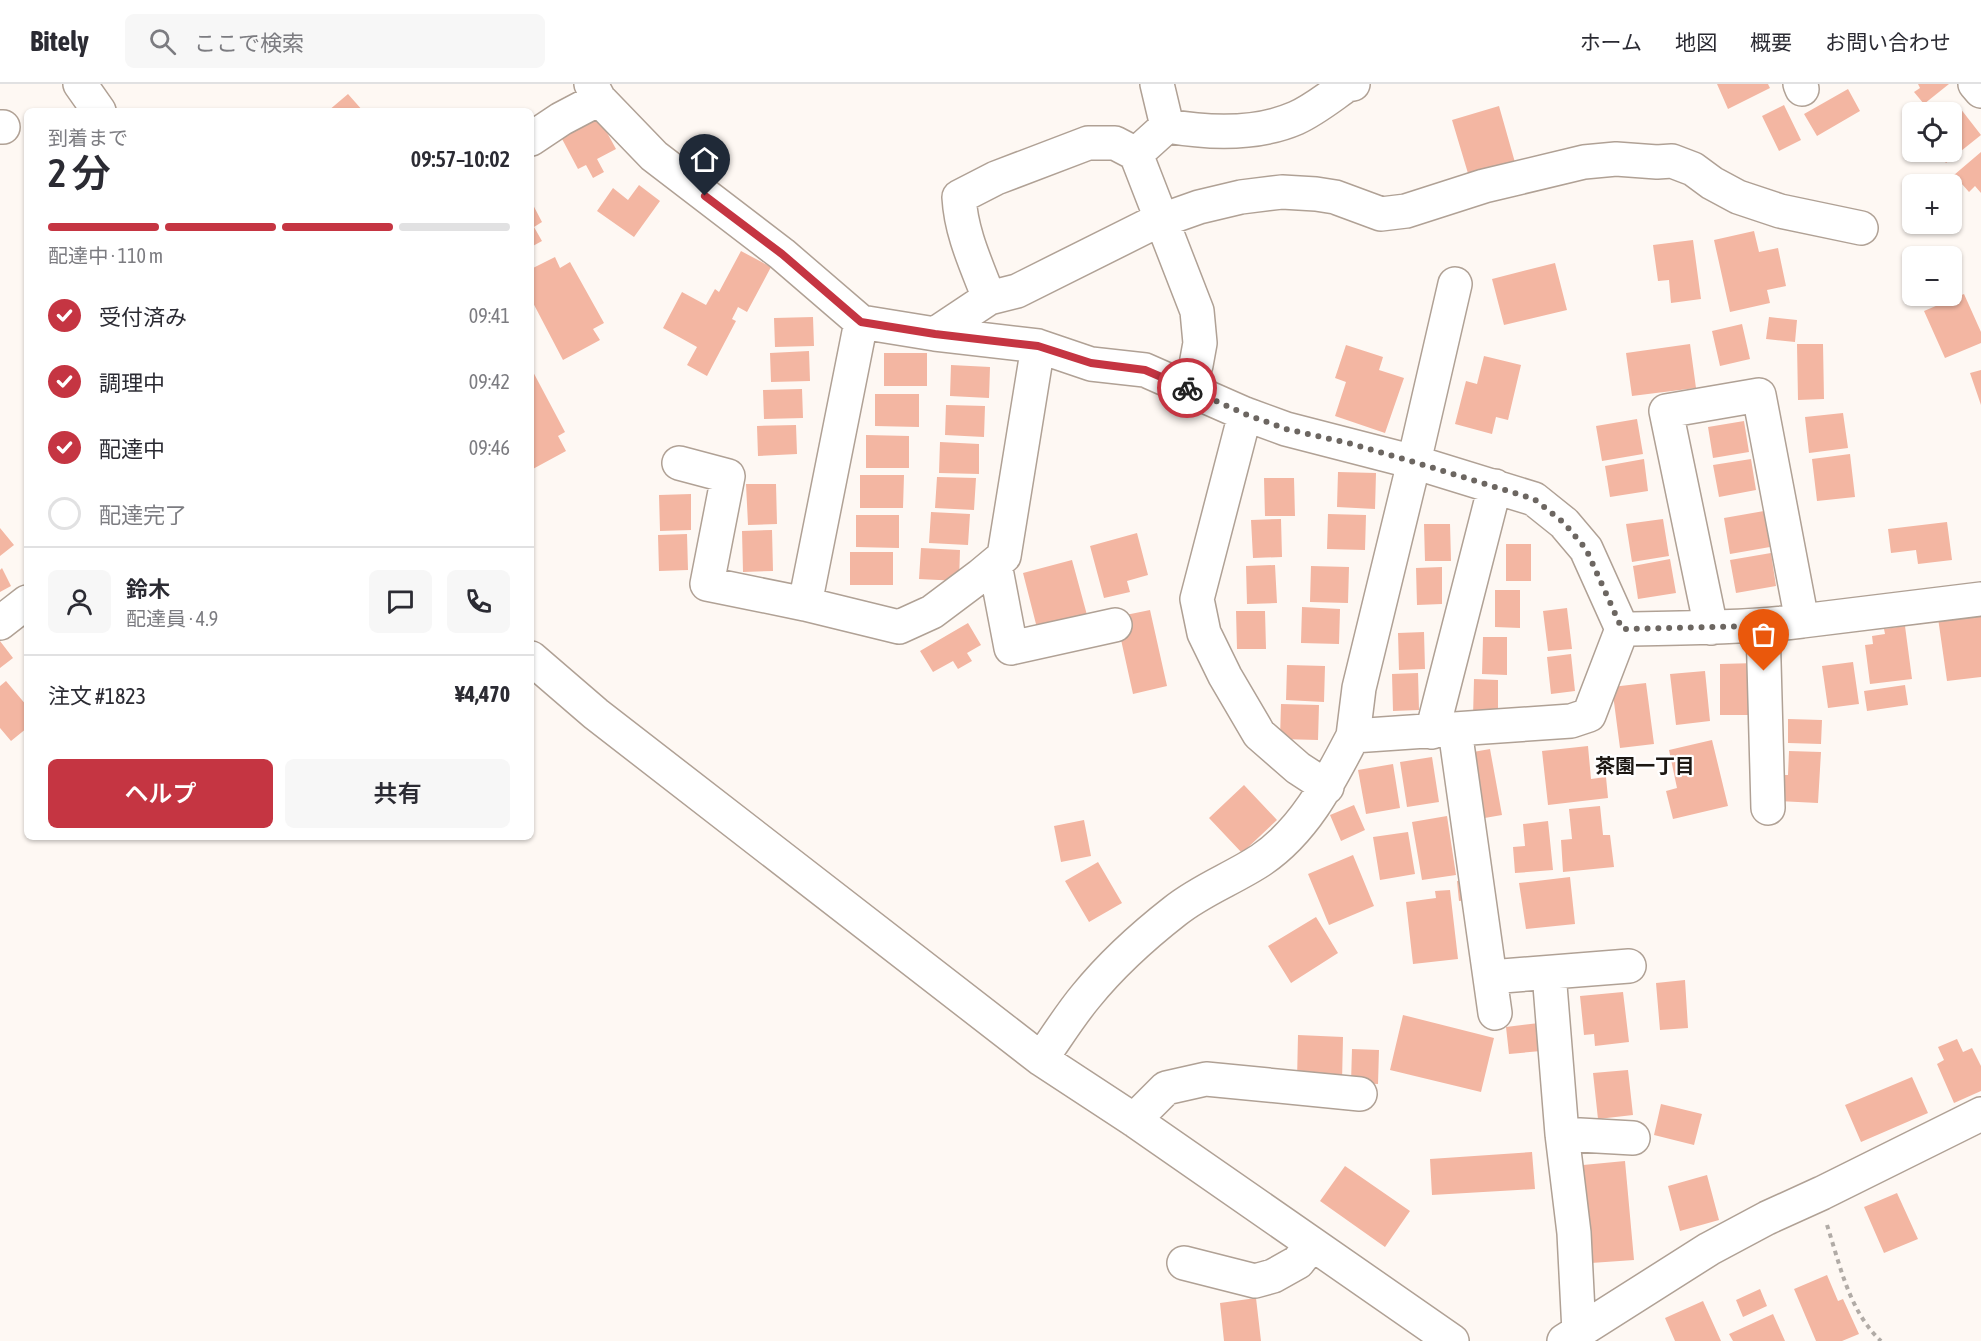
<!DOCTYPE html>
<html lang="ja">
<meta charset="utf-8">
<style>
body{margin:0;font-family:"Asap Condensed","Noto Sans JP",sans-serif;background:#f7f7f7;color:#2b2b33;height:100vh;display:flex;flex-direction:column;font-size:22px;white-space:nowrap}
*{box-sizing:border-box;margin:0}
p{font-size:20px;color:#7c7c81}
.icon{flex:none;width:33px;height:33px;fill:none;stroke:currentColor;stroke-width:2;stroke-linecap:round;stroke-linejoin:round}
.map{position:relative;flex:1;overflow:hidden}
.panel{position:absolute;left:24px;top:24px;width:510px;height:732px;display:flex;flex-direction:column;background:#fff;border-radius:9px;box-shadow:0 2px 4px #0004}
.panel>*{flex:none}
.tools{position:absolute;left:1902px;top:18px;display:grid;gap:12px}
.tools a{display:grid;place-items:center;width:60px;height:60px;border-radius:9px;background:#fff;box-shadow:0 2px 4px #0004;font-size:30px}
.pin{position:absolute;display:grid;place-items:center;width:51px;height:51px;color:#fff;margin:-62px -26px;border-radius:50% 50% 50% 0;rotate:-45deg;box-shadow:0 0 6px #0007}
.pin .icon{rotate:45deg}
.courier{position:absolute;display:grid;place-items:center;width:60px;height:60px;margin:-30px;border:4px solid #c53542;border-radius:50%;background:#fff;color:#222;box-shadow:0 2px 8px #0007}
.headline em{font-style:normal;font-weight:600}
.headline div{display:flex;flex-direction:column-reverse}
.headline{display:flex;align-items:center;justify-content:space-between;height:102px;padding:0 24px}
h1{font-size:39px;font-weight:600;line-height:45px}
.bar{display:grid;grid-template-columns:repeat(4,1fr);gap:9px 6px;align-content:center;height:72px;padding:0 24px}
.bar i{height:8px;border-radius:4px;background:#e1e1e2}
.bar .selected{background:#c53542}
.bar p{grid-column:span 4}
.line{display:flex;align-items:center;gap:15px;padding:0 24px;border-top:2px solid #e1e1e2}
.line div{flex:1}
.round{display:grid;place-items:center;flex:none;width:63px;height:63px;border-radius:9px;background:#f7f7f7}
ol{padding:0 24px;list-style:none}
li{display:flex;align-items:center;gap:18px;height:66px}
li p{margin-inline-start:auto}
li .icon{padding:6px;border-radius:50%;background:#c53542;color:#fff;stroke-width:4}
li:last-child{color:#7c7c81}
li i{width:33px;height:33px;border:3px solid #e1e1e2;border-radius:50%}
.action{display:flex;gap:12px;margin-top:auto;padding:12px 24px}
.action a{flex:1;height:69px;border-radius:9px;background:#c53542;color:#fff;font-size:24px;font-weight:600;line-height:69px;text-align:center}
.action a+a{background:#f7f7f7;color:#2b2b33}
header{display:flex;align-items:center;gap:36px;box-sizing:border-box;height:84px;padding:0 30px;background:#fff;border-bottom:2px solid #e1e1e2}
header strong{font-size:28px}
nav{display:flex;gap:33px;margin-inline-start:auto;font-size:21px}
.search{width:420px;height:54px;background:#f7f7f7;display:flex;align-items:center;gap:15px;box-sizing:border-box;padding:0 21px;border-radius:9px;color:#7c7c81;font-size:22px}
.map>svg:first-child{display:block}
.building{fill:#f3b6a2}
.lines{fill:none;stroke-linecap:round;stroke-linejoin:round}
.minor-casing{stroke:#b0a195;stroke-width:36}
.path{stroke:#b1aba6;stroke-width:4;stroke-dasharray:4.5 4.5;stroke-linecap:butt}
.minor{stroke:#fff;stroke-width:33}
.done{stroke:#6c6661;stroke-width:6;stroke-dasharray:0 10.8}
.route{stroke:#c53542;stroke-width:8}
.labels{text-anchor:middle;stroke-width:4.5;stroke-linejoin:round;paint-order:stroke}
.neighbourhood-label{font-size:20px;font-weight:bold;fill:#1d1813;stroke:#fff}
</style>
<header>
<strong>Bitely</strong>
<div class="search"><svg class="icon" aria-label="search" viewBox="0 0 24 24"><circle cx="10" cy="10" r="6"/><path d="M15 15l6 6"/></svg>ここで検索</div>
<nav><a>ホーム</a><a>地図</a><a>概要</a><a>お問い合わせ</a></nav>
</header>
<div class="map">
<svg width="1981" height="1257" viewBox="0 0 1981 1257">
<rect width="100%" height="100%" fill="#fef8f3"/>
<path class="building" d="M1717,0H1768L1770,4L1728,25Z
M1918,0H1949L1924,20L1914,8L1920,4Z
M1848,5L1860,27L1817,52L1804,30Z
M348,10L363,27H328Z
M1784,21L1801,56L1779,67L1762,32Z
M1499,22L1516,82L1470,96L1452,36Z
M1960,24L1981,51L1946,79L1937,68H1952V31Z
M599,34L616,65L597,75L604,88L593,94L586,81L578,85L561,53Z
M1981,68V109L1975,102L1969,108L1954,91Z
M639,101L660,117L634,153L597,127L613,104L628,116Z
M531,117L542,138L534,143L542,157L531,163Z
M1754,147L1759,168L1778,164L1786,202L1767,206L1770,219L1730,228L1714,156Z
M1693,156L1701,215L1671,219L1669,196L1658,197L1653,161Z
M741,167L771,183L747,228L738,223L732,235L736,237L707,292L687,281L697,263L663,244L682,208L706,221L715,205L719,208Z
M555,173L560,184L570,178L604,239L593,245L600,256L563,276L531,215V185Z
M1555,179L1567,226L1504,241L1492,195Z
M1964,210L1981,248V259L1945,274L1924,227Z
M813,233L814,262L775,263L774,234Z
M1769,233L1797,236L1795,258L1766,255Z
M1742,240L1750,275L1720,282L1712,247Z
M1690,260L1696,304L1632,312L1626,269Z
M1797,260H1823L1824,315L1798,316Z
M1346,261L1383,273L1379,286L1404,294L1385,349L1335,332L1346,298L1335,294Z
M809,267L810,297L771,298L770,269Z
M884,269H927V302H884Z
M1484,272L1521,281L1508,336L1496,333L1492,350L1455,340L1466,297L1477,300Z
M951,281L990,283L989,314L950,312Z
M531,284L565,348L558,352L566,367L531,386Z
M1981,286V321L1970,289Z
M802,305L803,334L764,335L763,306Z
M875,310H919V343L875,342Z
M946,321L985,322L984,353L945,351Z
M1843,329L1848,364L1809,369L1805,333Z
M1637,335L1643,370L1602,377L1596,342Z
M1744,337L1749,368L1713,374L1708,343Z
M796,341L797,370L758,372L757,342Z
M866,351L909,352V384H866Z
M940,358L979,360V390L939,389Z
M1850,370L1855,413L1817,417L1812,375Z
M1644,375L1648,407L1610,413L1605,382Z
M1751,375L1756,406L1719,413L1713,381Z
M1338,388L1376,389L1375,425L1337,423Z
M860,391H904L903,424H860Z
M937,393L976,394L974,426L935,424Z
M1264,394H1294L1295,432H1265Z
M746,400H776L777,440L748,441Z
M691,410V446L660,447L659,411Z
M1764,427L1770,463L1730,470L1724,434Z
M931,428L970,430L968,461L929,459Z
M1328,430L1366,431L1365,466L1327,465Z
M856,431H899V464L856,463Z
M1281,435L1282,473L1253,474L1251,436Z
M1663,435L1669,472L1632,478L1626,440Z
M1947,438L1952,476L1918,480L1916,466L1891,469L1888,445Z
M1424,440H1450L1451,477H1425Z
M0,444L14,461L0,472Z
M772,446L773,487L743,488L742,447Z
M1137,449L1148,491L1127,497L1130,508L1104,514L1090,462Z
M687,450L688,486L659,487L658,451Z
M1506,460H1531V497H1506Z
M921,464L960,466L959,497L919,495Z
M850,468H893V501H850Z
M1771,469L1776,502L1736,509L1730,476Z
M1670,475L1676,509L1638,515L1633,482Z
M1072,476L1087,531L1037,544L1023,489Z
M1275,481L1277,519L1247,520L1246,482Z
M1311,482L1349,483L1348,519L1310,518Z
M1442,483V520L1417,521L1416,484Z
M2,484L11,502L0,508V486Z
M1495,506H1520V544L1495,543Z
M1302,523L1340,525L1339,560L1301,559Z
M1567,524L1572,565L1548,567L1543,527Z
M1150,526L1167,602L1133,610L1116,533Z
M1236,527H1265L1266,565H1237Z
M1981,528V593L1947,597L1938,534Z
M968,539L981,561L967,569L972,577L958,585L953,577L933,588L920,567Z
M1905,542L1912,595L1870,600L1865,561L1873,560L1872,552L1885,550L1884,545Z
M1424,548L1425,585L1399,586L1398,549Z
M1483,553H1507V591L1482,590Z
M0,557L13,574L0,584Z
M1571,570L1575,607L1551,610L1547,573Z
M1853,578L1859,620L1828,624L1822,582Z
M1756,579L1757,631H1720V580Z
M1287,581L1325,582L1324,618L1286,616Z
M1705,587L1710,637L1676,641L1670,590Z
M1418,589L1419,626L1393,627L1392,590Z
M1474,595L1498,596V633H1473Z
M6,597L27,622V644L11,657L0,644V602Z
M1646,599L1654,660L1620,664L1612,603Z
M1905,601L1908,621L1867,627L1864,607Z
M1281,620L1319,621L1318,656L1280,655Z
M1788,635L1822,636L1821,660L1788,659Z
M1712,656L1728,722L1673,735L1666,707L1677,704L1669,666Z
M1588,662L1591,695L1606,693L1608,714L1548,721L1542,667Z
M1490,665L1502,731L1473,736L1462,670Z
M1789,667L1821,668L1818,719L1776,717L1778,691H1788Z
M1432,673L1439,718L1407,723L1400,678Z
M1393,680L1400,724L1366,730L1358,686Z
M1244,701L1277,736L1242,769L1209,734Z
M1354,721L1365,746L1341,757L1330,731Z
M1600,722L1603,751H1610L1614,783L1563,788L1561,756L1572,755L1569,725Z
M1447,732L1456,791L1422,796L1412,738Z
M1084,736L1091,772L1061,778L1054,742Z
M1548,737L1553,786L1515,789L1513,763L1525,762L1523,740Z
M1408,748L1415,790L1380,796L1373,753Z
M1353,771L1374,822L1329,841L1308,790Z
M1098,778L1122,819L1089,838L1065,797Z
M1570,793L1575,840L1526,845L1519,799Z
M1469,796L1471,816L1459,817L1457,797Z
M1450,806L1458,875L1413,880L1406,818L1436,814L1435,807Z
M1316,833L1338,869L1291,899L1268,862Z
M1685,896L1688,944L1660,946L1656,899Z
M1623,908L1629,958L1595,962L1594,950L1584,951L1580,912Z
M1403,931L1494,954L1481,1008L1390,986Z
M1539,939L1541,967L1509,970L1506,943Z
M1298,951L1343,953L1342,998L1297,997Z
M1957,955L1963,968L1972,964L1981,982V1007L1954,1019L1937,980L1944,976L1938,963Z
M1352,965L1379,966L1378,1000L1351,999Z
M1628,986L1633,1031L1598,1035L1593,989Z
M1912,993L1928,1029L1861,1058L1845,1021Z
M1661,1020L1702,1030L1694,1061L1654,1051Z
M1532,1068L1535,1105L1432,1111L1430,1075Z
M1625,1077L1634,1176L1591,1179L1583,1081Z
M1345,1082L1410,1127L1385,1163L1320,1117Z
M1707,1091L1719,1136L1680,1147L1668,1102Z
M1897,1109L1918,1155L1884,1169L1864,1123Z
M1827,1191L1838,1217L1843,1215L1859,1250L1842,1257H1816L1794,1205Z
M1760,1205L1767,1222L1743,1233L1736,1216Z
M1256,1214L1261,1257H1224L1220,1219Z
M1703,1217L1721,1257H1675L1665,1234Z
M1773,1230L1785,1257H1733L1729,1250Z"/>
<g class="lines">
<defs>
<path id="minor" d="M80,0L99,27
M591,0L599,15L654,72L782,170L861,238L935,250L1038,262L1091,280L1145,286L1245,330L1286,345L1414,378L1534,415L1564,439L1586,465L1622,545L1589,631L1571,637L1353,652C1329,698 1305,746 1261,776C1234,794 1201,806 1175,827C1143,852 1112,880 1086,912C1070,931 1056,954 1041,975
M1157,0L1167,42
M1800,0L1802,5
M1975,0L1981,7
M0,43H3
M531,55L561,35L599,15
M989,214C976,180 961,149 959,113L996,94L1088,59H1115L1136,70
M935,250L989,214L1017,207L1151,140L1199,123L1241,113L1282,108L1316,110L1335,113L1381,130L1406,127L1484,102L1584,78L1616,75L1657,78L1672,77L1693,85L1712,99L1738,113L1780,127L1861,144
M1187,304L1196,281L1200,259L1197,227L1136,70L1167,42C1208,49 1257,51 1296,34C1314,26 1331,12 1347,1L1353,0
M1245,330L1197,515L1204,549L1225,592L1259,650L1298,684L1327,703
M679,379L728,392L707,500L805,520L899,543L932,528L980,492L1004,472L1038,262
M995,480L1011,564L1115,541
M805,520L861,238
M1802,537L1981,515
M0,539L27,518
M1763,542L1768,724
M1622,545C1682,544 1742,544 1802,537L1759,311L1666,327L1711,544
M531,574L596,630L1041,975L1134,1036L1452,1257
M1455,646L1495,929
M1432,648L1495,402
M1353,652L1359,604L1414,378L1455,200
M1549,889L1562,1050L1574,1149L1579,1248
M1490,893L1629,882
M1134,1036L1166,1004L1206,995L1360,1010
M1562,1050L1633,1054
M1184,1179L1255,1197L1273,1192L1298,1178L1312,1160
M1564,1257L1709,1165L1767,1134L1822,1109L1981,1030"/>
</defs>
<use href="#minor" class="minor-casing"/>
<path class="path" d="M1827,1141C1840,1181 1849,1227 1881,1257"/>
<use href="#minor" class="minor"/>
</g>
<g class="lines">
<path class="done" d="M1187,304L1245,330L1286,345L1348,359L1414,378L1534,415L1564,439L1586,465L1622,545L1763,542L1764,587"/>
<path class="route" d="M705,112L782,170L861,238L935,250L1038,262L1091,279L1145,286L1187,304"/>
</g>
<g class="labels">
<g class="neighbourhood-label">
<text x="1645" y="689">茶園一丁目</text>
</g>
</g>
</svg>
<div class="tools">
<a><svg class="icon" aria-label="locate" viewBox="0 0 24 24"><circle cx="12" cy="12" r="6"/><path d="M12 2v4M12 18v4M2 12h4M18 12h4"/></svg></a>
<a>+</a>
<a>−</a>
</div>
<div class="pin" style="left:1764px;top:587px;background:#ea580c"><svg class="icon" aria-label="bag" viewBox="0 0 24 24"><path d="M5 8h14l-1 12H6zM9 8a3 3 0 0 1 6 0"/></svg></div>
<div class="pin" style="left:705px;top:112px;background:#1f2937"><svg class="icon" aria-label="home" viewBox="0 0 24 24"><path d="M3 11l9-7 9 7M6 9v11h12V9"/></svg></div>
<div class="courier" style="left:1187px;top:304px"><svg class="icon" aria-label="bike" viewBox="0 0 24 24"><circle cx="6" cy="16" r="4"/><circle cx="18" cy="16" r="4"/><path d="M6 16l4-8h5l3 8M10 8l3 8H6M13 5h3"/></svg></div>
<section class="panel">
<div class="headline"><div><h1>2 分</h1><p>到着まで</p></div><em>09:57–10:02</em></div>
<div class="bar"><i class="selected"></i><i class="selected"></i><i class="selected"></i><i></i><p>配達中 · 110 m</p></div>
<ol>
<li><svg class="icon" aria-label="check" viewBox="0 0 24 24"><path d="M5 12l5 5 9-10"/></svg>受付済み<p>09:41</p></li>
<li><svg class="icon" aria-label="check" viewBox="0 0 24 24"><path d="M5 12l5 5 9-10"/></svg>調理中<p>09:42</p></li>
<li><svg class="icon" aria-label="check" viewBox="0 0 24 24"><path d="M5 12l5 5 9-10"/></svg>配達中<p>09:46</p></li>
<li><i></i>配達完了</li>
</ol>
<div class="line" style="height:108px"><a class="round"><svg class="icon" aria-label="person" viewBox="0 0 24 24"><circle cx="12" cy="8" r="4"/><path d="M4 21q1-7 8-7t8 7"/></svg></a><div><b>鈴木</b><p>配達員 · 4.9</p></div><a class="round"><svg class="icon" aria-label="chat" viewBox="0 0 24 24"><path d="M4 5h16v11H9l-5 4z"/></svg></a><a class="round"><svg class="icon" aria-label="phone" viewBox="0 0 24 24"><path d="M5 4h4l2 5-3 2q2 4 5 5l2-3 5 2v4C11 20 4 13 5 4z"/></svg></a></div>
<div class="line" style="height:78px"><div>注文 #1823</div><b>¥4,470</b></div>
<div class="action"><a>ヘルプ</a><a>共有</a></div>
</section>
</div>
